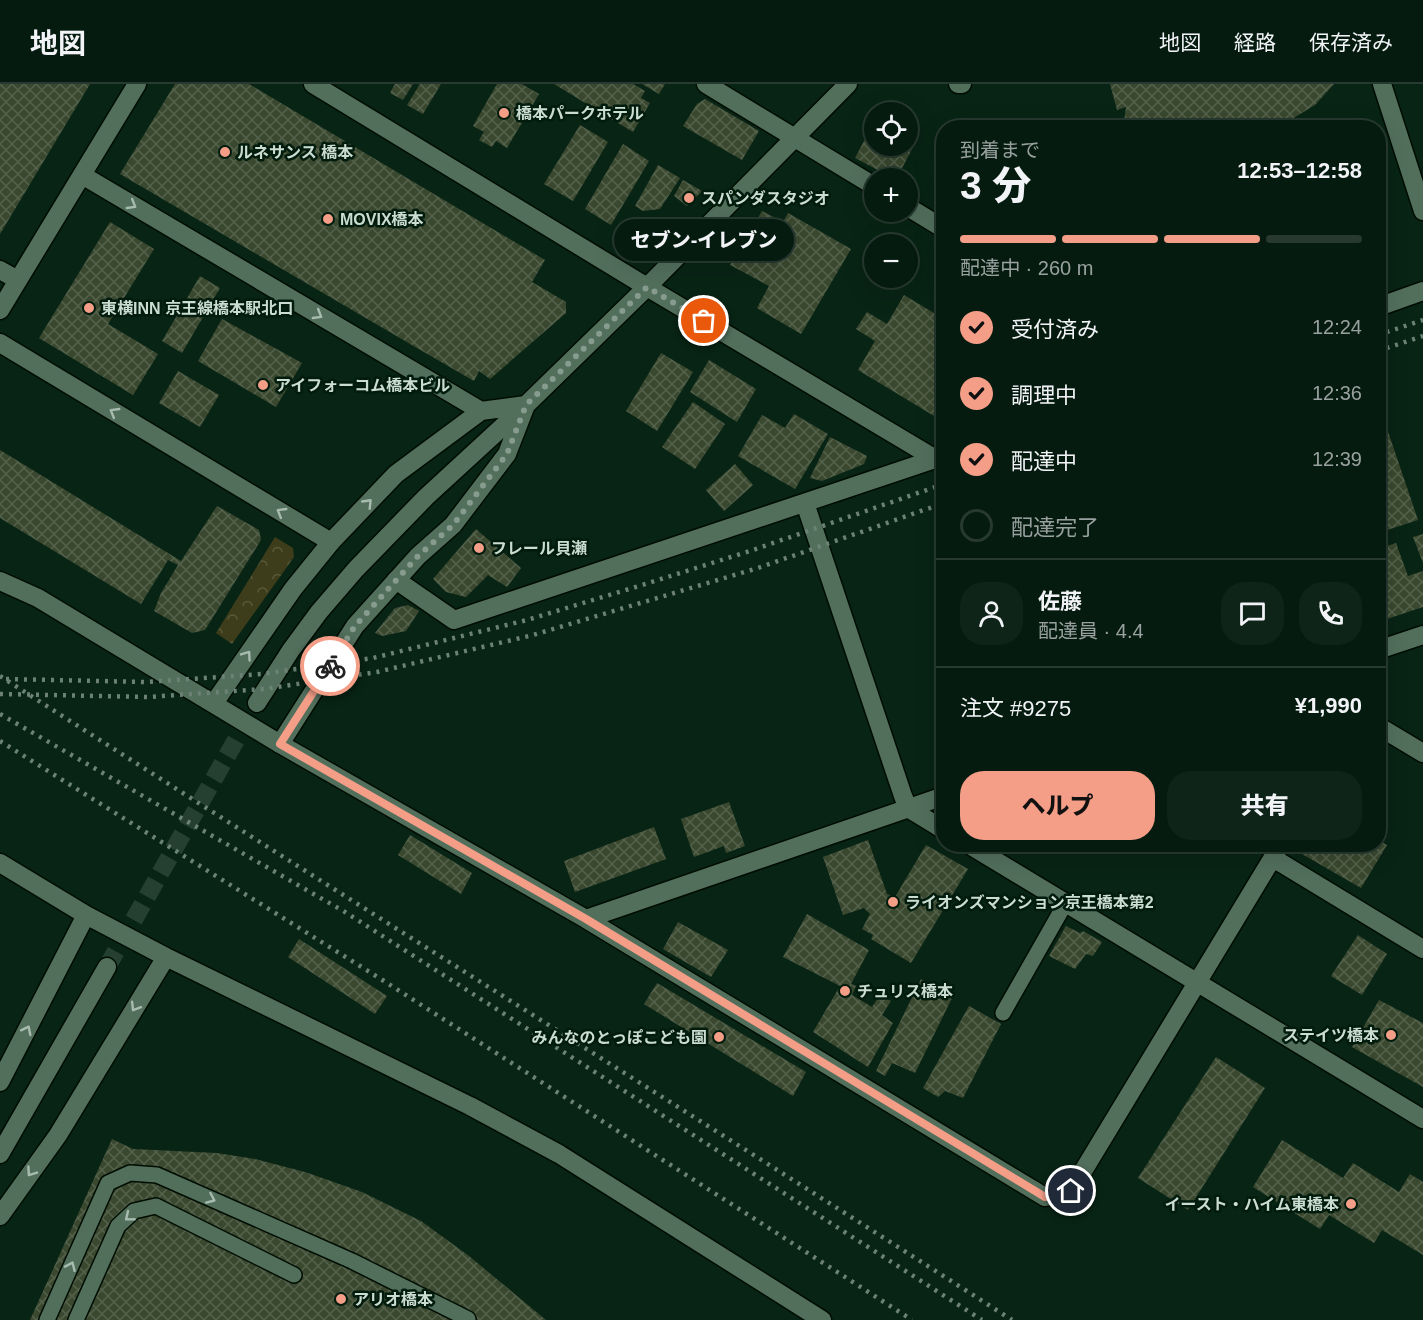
<!DOCTYPE html>
<html lang="ja">
<meta charset="utf-8">
<style>
body{margin:0;font-family:Helvetica,"Noto Sans JP",sans-serif;background:#0f2419;color:#f1f3f6;height:100vh;display:flex;flex-direction:column;font-size:22px;white-space:nowrap}
*{box-sizing:border-box;margin:0}
p{font-size:20px;color:#98a19f}
.icon{flex:none;width:33px;height:33px;fill:none;stroke:currentColor;stroke-width:2;stroke-linecap:round;stroke-linejoin:round}
.map{position:relative;flex:1;overflow:hidden}
.panel{position:absolute;left:936px;top:36px;width:450px;height:732px;display:flex;flex-direction:column;background:#061b10;border-radius:24px;box-shadow:0 6px 24px #0002,0 0 0 2px #273930}
.panel>*{flex:none}
.buttons{position:absolute;left:864px;top:18px;display:grid;gap:12px}
.buttons a{display:grid;place-items:center;width:54px;height:54px;border-radius:50%;background:#061b10;box-shadow:0 6px 24px #0002,0 0 0 2px #273930;font-size:30px}
.pin{position:absolute;display:grid;place-items:center;width:51px;height:51px;color:#fff;margin:-26px;border:3px solid #fff;border-radius:50%;box-shadow:0 2px 6px #0007}
.courier{position:absolute;display:grid;place-items:center;width:60px;height:60px;margin:-30px;border:4px solid #f49e88;border-radius:50%;background:#fff;color:#222;box-shadow:0 2px 8px #0007}
.bubble{position:absolute;height:42px;border-radius:21px;background:#061b10;box-shadow:0 6px 24px #0002,0 0 0 2px #273930;font-size:20px;font-weight:800;line-height:42px;text-align:center}
.head em{font-style:normal;font-weight:800}
.head div{display:flex;flex-direction:column-reverse}
.head{display:flex;align-items:center;justify-content:space-between;height:102px;padding:0 24px}
h1{font-size:39px;font-weight:800;line-height:45px}
.bar{display:grid;grid-template-columns:repeat(4,1fr);gap:9px 6px;align-content:center;height:72px;padding:0 24px}
.bar i{height:8px;border-radius:4px;background:#273930}
.bar .current{background:#f49e88}
.bar p{grid-column:span 4}
.line{display:flex;align-items:center;gap:15px;padding:0 24px;border-top:2px solid #273930}
.line div{flex:1}
.round{display:grid;place-items:center;flex:none;width:63px;height:63px;border-radius:24px;background:#0f2419}
ol{padding:0 24px;list-style:none}
li{display:flex;align-items:center;gap:18px;height:66px}
li p{margin-inline-start:auto}
li .icon{padding:6px;border-radius:50%;background:#f49e88;color:#111;stroke-width:4}
li:last-child{color:#98a19f}
li i{width:33px;height:33px;border:3px solid #273930;border-radius:50%}
.primary-button{display:flex;gap:12px;margin-top:auto;padding:12px 24px}
.primary-button a{flex:1;height:69px;border-radius:24px;background:#f49e88;color:#111;font-size:24px;font-weight:800;line-height:69px;text-align:center}
.primary-button a+a{background:#0f2419;color:#f1f3f6}
header{display:flex;align-items:center;gap:36px;box-sizing:border-box;height:84px;padding:0 30px;background:#061b10;border-bottom:2px solid #273930}
header strong{font-size:28px}
nav{display:flex;gap:33px;margin-inline-start:auto;font-size:21px}
.map>svg:first-child{display:block}
.forest{fill:url(#forest-crowns)}
.building{fill:url(#building-cross-hatch)}
.lines{fill:none;stroke-linecap:round;stroke-linejoin:round}
.secondary-tunnel{stroke:#254031;stroke-width:18;stroke-dasharray:18 9;stroke-linecap:butt}
.lane-casing{stroke:#000d02;stroke-width:18}
.street-casing{stroke:#000d02;stroke-width:21}
.secondary-casing{stroke:#000d02;stroke-width:21}
.lane{stroke:#526f5c;stroke-width:15}
.street{stroke:#526f5c;stroke-width:18}
.secondary{stroke:#526f5c;stroke-width:18}
.rail{stroke:#6b8275;stroke-width:4.5;stroke-dasharray:3 6;stroke-linecap:butt}
.oneway{stroke:#a7bbae}
.done{stroke:#879c8f;stroke-width:6;stroke-dasharray:0 10.8}
.route{stroke:#f49e88;stroke-width:8}
.poi-dot{fill:#f49e88;stroke:#011b0c;stroke-width:2}
.labels{text-anchor:middle;stroke-width:5;stroke-linejoin:round;paint-order:stroke}
.poi-label{font-size:16px;font-weight:bold;fill:#cbdcd1;stroke:#011b0c;text-anchor:start}
</style>
<header>
<strong>地図</strong>
<nav><a>地図</a><a>経路</a><a>保存済み</a></nav>
</header>
<div class="map">
<svg width="1423" height="1236" viewBox="0 0 1423 1236">
<defs>
<pattern id="forest-crowns" width="20" height="18" patternUnits="userSpaceOnUse" patternTransform="scale(1.5)"><rect width="20" height="18" fill="#3e3d1b"/><path d="M2 6a3 3 0 1 1 6 0M12 15a3 3 0 1 1 6 0" fill="none" stroke="#59583b"/></pattern>
<pattern id="building-cross-hatch" width="8" height="8" patternUnits="userSpaceOnUse" patternTransform="scale(1.5)"><rect width="8" height="8" fill="#3a482f"/><path d="M0 0l8 8M0 8l8-8" fill="none" stroke="#55624c"/></pattern>
</defs>
<rect width="100%" height="100%" fill="#082415"/>
<path class="forest" d="M275,453L293,464L294,473L232,560L216,549Z"/>
<path class="building" d="M0,0H90L0,150Z
M175,0H249L545,176L532,198L566,218V229L490,295L479,287L474,297L417,264L120,90Z
M395,0H413L403,16L390,9Z
M420,0H441L423,30L407,21Z
M497,0H522L539,10L507,64L496,57L492,63L479,56L484,48L473,42Z
M554,0H633L645,7L641,14L650,19L633,48Z
M642,0H665L659,10Z
M1110,0H1334L1315,21L1277,44H1123L1126,23L1117,26Z
M705,15L759,47L742,76L683,42L697,20Z
M580,41L608,58L573,117L544,100Z
M871,44L874,46V62H908V57L914,61L897,94H893L855,74Z
M623,60L649,77L611,141L585,125Z
M658,81L680,94L660,125L643,127L635,122Z
M683,96L702,107L687,122L674,112Z
M762,127L783,138L788,129L851,165L801,250L757,224L769,202L730,181Z
M110,138L154,165L108,240L158,270L133,311L39,254Z
M200,192L220,204L182,269L162,257Z
M904,211L944,235V338L858,286L875,257L856,245L867,228L887,240Z
M222,235L302,279L276,323L198,277Z
M661,269L693,288L657,347L626,327Z
M709,276L756,305L737,338L690,308Z
M178,287L219,311L200,343L159,319Z
M693,318L725,340L695,385L662,363Z
M1378,318L1418,436L1378,449Z
M794,330L828,350L795,405L738,372L762,331L785,344Z
M830,353L867,372L864,380L822,397L810,394Z
M0,366L181,477L217,422L259,446L261,456L205,546L192,549L154,527L161,509L178,481L168,476L141,520L0,434Z
M735,380L753,401L724,427L706,406Z
M476,445L521,484L507,503L488,491L466,513L446,508L433,495Z
M1423,450V479L1413,453Z
M1396,459L1408,492L1423,487V523L1378,538V465Z
M408,521L419,527L406,547L382,552L375,549L395,524Z
M729,718L745,762L726,769L724,762L694,773L681,735Z
M654,743L666,775L575,808L564,777Z
M410,751L472,789L461,810L398,771Z
M868,756L887,810L895,813L926,761L968,785L911,879L871,855L873,851L862,845L870,830L864,824L843,831L823,773Z
M1378,756L1387,761L1361,804L1302,770L1307,760H1378Z
M807,830L869,866L851,900L856,902L852,911L872,923L880,911L891,917L882,931L893,939L868,983L813,948L840,902L783,873Z
M678,838L728,866L711,893L663,865Z
M1066,842L1080,849L1083,847L1102,858L1093,872L1086,870L1075,885L1049,872Z
M1358,851L1387,870L1362,911L1331,892Z
M299,855L387,912L375,930L288,873Z
M921,895L953,912L915,989L892,979L885,992L876,987Z
M657,899L806,988L793,1012L644,920Z
M1379,916L1423,939V1003L1352,963Z
M969,922L1001,940L963,1014L945,1007L938,1013L923,1004Z
M1216,973L1265,1004L1188,1126L1138,1094Z
M112,1055L133,1065L217,1069L255,1075L305,1088L362,1108L421,1137L469,1172L546,1236H30Z
M1282,1056L1343,1094L1353,1079L1399,1108L1410,1090L1423,1098V1171L1382,1146L1374,1159L1329,1131L1320,1145L1253,1103Z"/>
<g class="lines">
<path class="secondary-tunnel" d="M107,883L257,619"/>
<defs>
<path id="lane" d="M1003,929L1065,820
M47,1236L108,1099L130,1089L157,1091L352,1177L468,1235
M76,1236L118,1142L134,1127L156,1122L294,1191"/>
<path id="street" d="M706,0L874,102
M958,0H962
M1382,0L1423,127
M82,91L481,327
M908,123L944,145
M0,186L18,196
M1378,223L1423,207
M0,259L331,458
M805,419L903,712L908,724L944,746
M396,496L454,536L944,372
M0,497L38,514L280,660L586,835L1045,1113L1071,1107L1281,760
M1378,566L1423,551
M968,760L1423,1035
M1273,774L1423,865
M586,835L944,712"/>
<path id="secondary" d="M313,0L647,203L944,380
M0,226L137,0
M214,619L293,505L331,458L396,390L481,327L526,321L507,370L453,441L418,472L355,542L280,660
M257,619L291,566L319,528L356,485L426,413L526,321L647,203L848,0
M1378,642L1423,669
M0,779L86,831L166,873L470,1022L559,1070L822,1236
M0,998L86,831
M0,1070L107,883
M0,1132L58,1051L166,873"/>
</defs>
<use href="#lane" class="lane-casing"/>
<use href="#street" class="street-casing"/>
<use href="#secondary" class="secondary-casing"/>
<use href="#lane" class="lane"/>
<use href="#street" class="street"/>
<use href="#secondary" class="secondary"/>
<path class="rail" d="M1378,251L1423,236
M1378,267L1423,252
M0,592C336,808 676,1020 1012,1236
M6,595L146,598L262,590L373,574L527,536L639,502L750,467L944,400
M0,610L148,613L264,605L377,588L533,551L758,484L944,419
M0,630L345,828L982,1236
M0,657L384,897L912,1236"/>
</g>
<defs><path id="oneway-chevron" d="M-2-3.5L2.5 0L-2 3.5" fill="none" stroke-width="1.6" stroke-linecap="round" stroke-linejoin="round" transform="scale(1.5)"/></defs>
<g class="oneway">
<use href="#oneway-chevron" transform="translate(132 121) rotate(31)"/>
<use href="#oneway-chevron" transform="translate(318 231) rotate(31)"/>
<use href="#oneway-chevron" transform="translate(114 328) rotate(-149)"/>
<use href="#oneway-chevron" transform="translate(368 419) rotate(-46)"/>
<use href="#oneway-chevron" transform="translate(281 428) rotate(-149)"/>
<use href="#oneway-chevron" transform="translate(247 571) rotate(-55)"/>
<use href="#oneway-chevron" transform="translate(135 923) rotate(121)"/>
<use href="#oneway-chevron" transform="translate(27 946) rotate(-63)"/>
<use href="#oneway-chevron" transform="translate(31 1088) rotate(125)"/>
<use href="#oneway-chevron" transform="translate(211 1115) rotate(24)"/>
<use href="#oneway-chevron" transform="translate(129 1133) rotate(141)"/>
<use href="#oneway-chevron" transform="translate(71 1182) rotate(-66)"/>
</g>
<g class="lines">
<path class="done" d="M330,582L355,542L418,472L453,441L507,370L526,321L647,203L704,237"/>
<path class="route" d="M330,582L280,660L586,835L1045,1113L1071,1107"/>
</g>
<g class="poi-dot">
<circle cx="504" cy="29" r="6"/>
<circle cx="225" cy="68" r="6"/>
<circle cx="689" cy="114" r="6"/>
<circle cx="328" cy="135" r="6"/>
<circle cx="89" cy="224" r="6"/>
<circle cx="263" cy="301" r="6"/>
<circle cx="479" cy="464" r="6"/>
<circle cx="893" cy="818" r="6"/>
<circle cx="845" cy="907" r="6"/>
<circle cx="1391" cy="951" r="6"/>
<circle cx="719" cy="953" r="6"/>
<circle cx="1351" cy="1120" r="6"/>
<circle cx="341" cy="1215" r="6"/>
</g>
<g class="labels">
<g class="poi-label">
<text x="516" y="35">橋本パークホテル</text>
<text x="237" y="74">ルネサンス 橋本</text>
<text x="701" y="120">スパンダスタジオ</text>
<text x="340" y="141">MOVIX橋本</text>
<text x="101" y="230">東横INN 京王線橋本駅北口</text>
<text x="275" y="307">アイフォーコム橋本ビル</text>
<text x="491" y="470">フレール貝瀬</text>
<text x="905" y="824">ライオンズマンション京王橋本第2</text>
<text x="857" y="913">チュリス橋本</text>
<text x="1379" y="957" text-anchor="end">ステイツ橋本</text>
<text x="707" y="959" text-anchor="end">みんなのとっぽこども園</text>
<text x="1339" y="1126" text-anchor="end">イースト・ハイム東橋本</text>
<text x="353" y="1221">アリオ橋本</text>
</g>
</g>
</svg>
<div class="buttons">
<a><svg class="icon" aria-label="locate" viewBox="0 0 24 24"><circle cx="12" cy="12" r="6"/><path d="M12 2v4M12 18v4M2 12h4M18 12h4"/></svg></a>
<a>+</a>
<a>−</a>
</div>
<div class="pin" style="left:704px;top:237px;background:#ea580c"><svg class="icon" aria-label="bag" viewBox="0 0 24 24"><path d="M5 8h14l-1 12H6zM9 8a3 3 0 0 1 6 0"/></svg></div>
<div class="pin" style="left:1071px;top:1107px;background:#1f2937"><svg class="icon" aria-label="home" viewBox="0 0 24 24"><path d="M3 11l9-7 9 7M6 9v11h12V9"/></svg></div>
<div class="courier" style="left:330px;top:582px"><svg class="icon" aria-label="bike" viewBox="0 0 24 24"><circle cx="6" cy="16" r="4"/><circle cx="18" cy="16" r="4"/><path d="M6 16l4-8h5l3 8M10 8l3 8H6M13 5h3"/></svg></div>
<div class="bubble" style="left:614px;top:135px;width:180px">セブン-イレブン</div>
<section class="panel">
<div class="head"><div><h1>3 分</h1><p>到着まで</p></div><em>12:53–12:58</em></div>
<div class="bar"><i class="current"></i><i class="current"></i><i class="current"></i><i></i><p>配達中 · 260 m</p></div>
<ol>
<li><svg class="icon" aria-label="check" viewBox="0 0 24 24"><path d="M5 12l5 5 9-10"/></svg>受付済み<p>12:24</p></li>
<li><svg class="icon" aria-label="check" viewBox="0 0 24 24"><path d="M5 12l5 5 9-10"/></svg>調理中<p>12:36</p></li>
<li><svg class="icon" aria-label="check" viewBox="0 0 24 24"><path d="M5 12l5 5 9-10"/></svg>配達中<p>12:39</p></li>
<li><i></i>配達完了</li>
</ol>
<div class="line" style="height:108px"><a class="round"><svg class="icon" aria-label="person" viewBox="0 0 24 24"><circle cx="12" cy="8" r="4"/><path d="M4 21q1-7 8-7t8 7"/></svg></a><div><b>佐藤</b><p>配達員 · 4.4</p></div><a class="round"><svg class="icon" aria-label="chat" viewBox="0 0 24 24"><path d="M4 5h16v11H9l-5 4z"/></svg></a><a class="round"><svg class="icon" aria-label="phone" viewBox="0 0 24 24"><path d="M5 4h4l2 5-3 2q2 4 5 5l2-3 5 2v4C11 20 4 13 5 4z"/></svg></a></div>
<div class="line" style="height:78px"><div>注文 #9275</div><b>¥1,990</b></div>
<div class="primary-button"><a>ヘルプ</a><a>共有</a></div>
</section>
</div>
